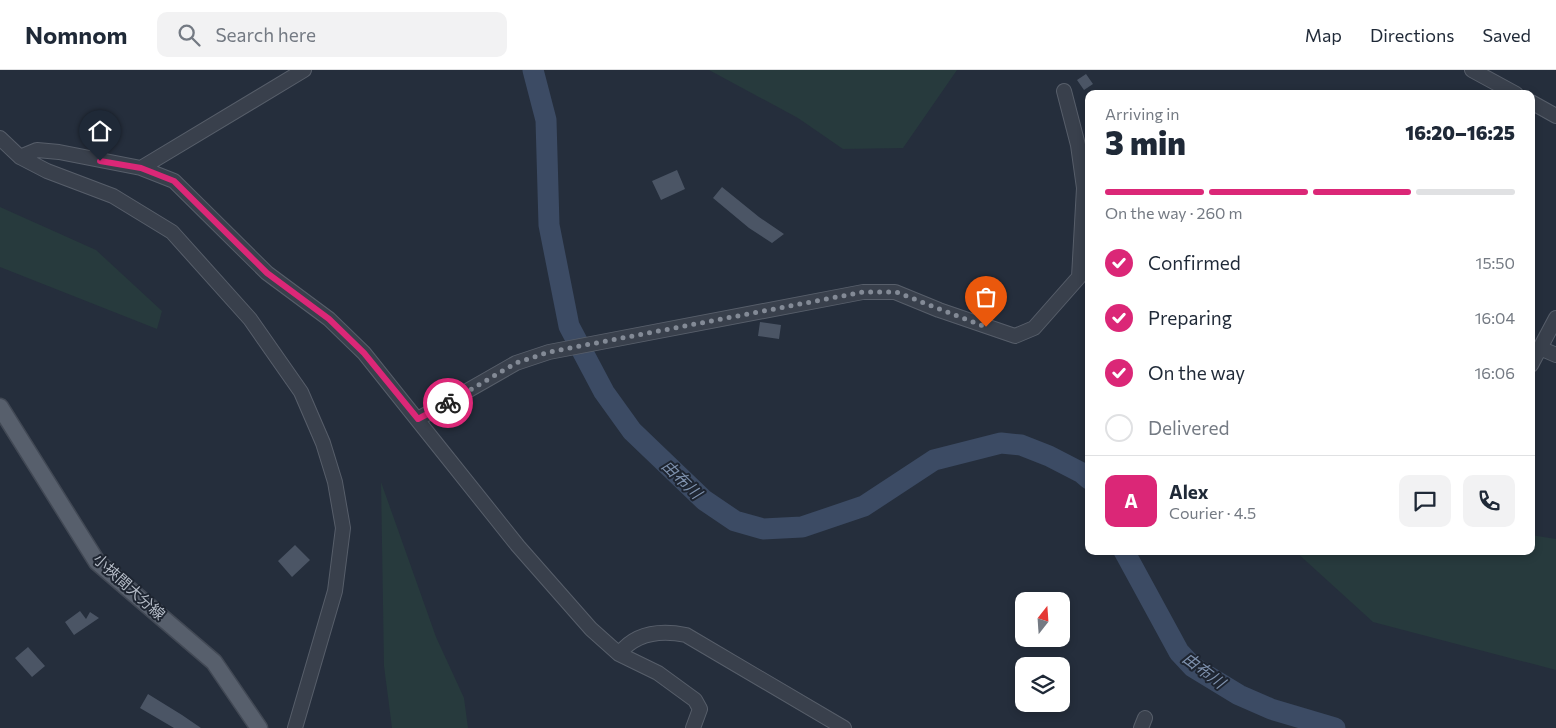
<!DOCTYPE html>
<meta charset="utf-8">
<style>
body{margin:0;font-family:Commissioner,"Noto Sans JP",sans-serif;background:#f2f2f3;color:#1f2937;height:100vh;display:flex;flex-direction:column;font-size:19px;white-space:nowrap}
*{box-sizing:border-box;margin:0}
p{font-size:16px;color:#747a83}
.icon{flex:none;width:28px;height:28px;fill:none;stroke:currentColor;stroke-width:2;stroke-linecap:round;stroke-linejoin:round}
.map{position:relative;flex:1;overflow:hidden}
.sheet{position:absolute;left:1085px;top:20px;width:450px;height:465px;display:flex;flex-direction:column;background:#fff;border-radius:10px;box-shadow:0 2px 8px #0003}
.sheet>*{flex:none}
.needle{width:32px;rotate:17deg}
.tools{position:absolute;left:1015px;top:522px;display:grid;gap:10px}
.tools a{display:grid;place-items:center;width:55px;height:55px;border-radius:10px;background:#fff;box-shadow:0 2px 8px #0003;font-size:25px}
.pin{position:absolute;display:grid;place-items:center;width:42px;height:42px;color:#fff;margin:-51px -21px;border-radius:50% 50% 50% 0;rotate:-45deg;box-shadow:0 0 5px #0007}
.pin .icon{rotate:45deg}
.courier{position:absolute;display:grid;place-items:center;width:50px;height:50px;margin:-25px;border:4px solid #db2777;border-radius:50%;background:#fff;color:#222;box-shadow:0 1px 6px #0007}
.head em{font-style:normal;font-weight:800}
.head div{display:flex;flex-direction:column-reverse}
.head{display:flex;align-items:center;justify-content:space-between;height:85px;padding:0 20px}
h1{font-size:32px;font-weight:800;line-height:38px}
.bar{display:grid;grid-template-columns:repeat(4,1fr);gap:8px 5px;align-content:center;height:60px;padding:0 20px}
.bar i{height:6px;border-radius:4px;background:#e0e1e3}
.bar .current{background:#db2777}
.bar p{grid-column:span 4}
.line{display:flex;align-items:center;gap:12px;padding:0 20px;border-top:1px solid #e0e1e3}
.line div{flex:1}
.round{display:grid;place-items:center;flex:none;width:52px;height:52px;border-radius:10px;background:#f2f2f3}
ol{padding:0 20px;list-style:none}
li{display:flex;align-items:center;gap:15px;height:55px}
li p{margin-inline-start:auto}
li .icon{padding:5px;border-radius:50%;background:#db2777;color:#fff;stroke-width:4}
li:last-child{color:#747a83}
li i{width:28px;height:28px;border:2px solid #e0e1e3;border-radius:50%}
header{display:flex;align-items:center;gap:30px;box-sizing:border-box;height:70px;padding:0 25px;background:#fff;border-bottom:1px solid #e0e1e3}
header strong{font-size:24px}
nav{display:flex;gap:28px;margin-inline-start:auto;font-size:18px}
.search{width:350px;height:45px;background:#f2f2f3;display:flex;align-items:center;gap:12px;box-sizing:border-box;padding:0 18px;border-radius:10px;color:#747a83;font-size:19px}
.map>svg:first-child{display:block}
.green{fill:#273a3d}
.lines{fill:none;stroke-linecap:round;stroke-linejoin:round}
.river{stroke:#3c4b64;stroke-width:21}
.building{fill:#4b5565}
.minor-casing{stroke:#575e6a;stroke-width:16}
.major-casing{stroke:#424955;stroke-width:19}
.minor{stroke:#39404c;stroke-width:14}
.major{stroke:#575f6c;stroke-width:16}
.done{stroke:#838a96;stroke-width:5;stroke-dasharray:0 9}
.route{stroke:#db2777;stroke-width:6}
.labels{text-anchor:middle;stroke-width:4;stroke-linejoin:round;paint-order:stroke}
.street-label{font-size:15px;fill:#b5bcc7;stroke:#1e2531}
.water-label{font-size:16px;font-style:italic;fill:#7e91ad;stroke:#1e2531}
</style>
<header>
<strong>Nomnom</strong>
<div class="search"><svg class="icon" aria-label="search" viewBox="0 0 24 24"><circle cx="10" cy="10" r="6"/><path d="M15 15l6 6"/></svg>Search here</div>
<nav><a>Map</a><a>Directions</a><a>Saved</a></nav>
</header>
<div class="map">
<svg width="1556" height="658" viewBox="0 0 1556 658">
<rect width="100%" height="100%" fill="#252e3c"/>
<path class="green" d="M709,0H957L903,78L843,79L798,48Z
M0,137L96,180L162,241L157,259L0,197Z
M381,412L436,567L464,628L468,658H392L384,596Z
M1531,465L1556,469V600L1373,552L1295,481H1531Z"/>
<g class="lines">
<path class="river" d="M533,0L546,50L549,155L569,256L604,322L632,361L704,430L735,451L763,459L802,457L864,436L934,390L1001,373L1021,375L1049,386L1082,403L1089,409
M1124,481L1179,582L1193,597L1239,625L1271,639L1335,658"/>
</g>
<path class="building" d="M1086,4L1093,14L1084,20L1077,10Z
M677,100L685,119L661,130L652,111Z
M722,117L759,147L784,164L772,173L749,158L713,128Z
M760,252L781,255L779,269L758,266Z
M295,475L310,490L292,507L278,491Z
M80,541L86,549L90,542L99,548L74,565L65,552Z
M28,577L45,596L32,607L15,588Z
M148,624L182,645L201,658H174L140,638Z"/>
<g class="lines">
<defs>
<path id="minor" d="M1472,0L1516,24
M1531,32L1556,46
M0,68L20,87L47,101L113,126L172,162L250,249L301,322L323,373L335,412L343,458L335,521L295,658
M20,87L37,80L59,82L141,98L174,111L267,203L329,249L364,283L518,476L591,559L619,584L658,603L695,630L700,639L693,658
M141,98L304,0
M1540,278L1556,285
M1531,295L1556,248
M418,349L516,293L549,282L863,222H895L939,240L1015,266L1034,258L1079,207L1084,118L1078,75L1064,21
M619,584C636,562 661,560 686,565L844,658
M1141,658L1145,648"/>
<path id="major" d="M0,337L97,492L214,592L259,658"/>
</defs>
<use href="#minor" class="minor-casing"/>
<use href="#major" class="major-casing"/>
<use href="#minor" class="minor"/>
<use href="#major" class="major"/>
</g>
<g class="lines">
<path class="done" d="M448,333L516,293L549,282L863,222H896L986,257"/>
<path class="route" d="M100,91L141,98L174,111L267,203L329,249L364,283L418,349L448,333"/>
</g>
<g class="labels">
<g class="street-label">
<text transform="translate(129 517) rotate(42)" y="5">小挾間大分線</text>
</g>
<g class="water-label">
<text transform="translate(682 409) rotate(44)" y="6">由布川</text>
<text transform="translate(1204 600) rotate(37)" y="6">由布川</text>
</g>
</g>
</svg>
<div class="tools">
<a><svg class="needle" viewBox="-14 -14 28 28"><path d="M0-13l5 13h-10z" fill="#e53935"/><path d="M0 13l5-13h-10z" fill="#747a83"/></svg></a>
<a><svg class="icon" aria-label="layers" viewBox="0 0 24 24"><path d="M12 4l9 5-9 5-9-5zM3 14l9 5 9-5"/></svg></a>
</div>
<div class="pin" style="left:986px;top:257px;background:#ea580c"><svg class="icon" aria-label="bag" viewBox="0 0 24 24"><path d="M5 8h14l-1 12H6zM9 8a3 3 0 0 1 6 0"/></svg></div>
<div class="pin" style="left:100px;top:91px;background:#1f2937"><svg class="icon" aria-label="home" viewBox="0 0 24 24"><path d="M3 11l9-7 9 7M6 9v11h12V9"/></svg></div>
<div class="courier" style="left:448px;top:333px"><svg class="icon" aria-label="bike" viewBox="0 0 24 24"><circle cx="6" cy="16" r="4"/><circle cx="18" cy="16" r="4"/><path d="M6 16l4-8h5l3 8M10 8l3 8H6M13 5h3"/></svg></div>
<section class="sheet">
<div class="head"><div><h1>3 min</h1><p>Arriving in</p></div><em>16:20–16:25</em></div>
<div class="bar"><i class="current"></i><i class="current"></i><i class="current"></i><i></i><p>On the way · 260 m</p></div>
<ol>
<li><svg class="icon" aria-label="check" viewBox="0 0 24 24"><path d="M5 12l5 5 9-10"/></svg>Confirmed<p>15:50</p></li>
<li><svg class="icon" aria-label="check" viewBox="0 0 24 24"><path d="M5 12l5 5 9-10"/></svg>Preparing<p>16:04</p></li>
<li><svg class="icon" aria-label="check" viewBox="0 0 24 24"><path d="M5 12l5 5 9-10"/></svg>On the way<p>16:06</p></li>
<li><i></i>Delivered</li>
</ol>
<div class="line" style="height:90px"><b class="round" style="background:#db2777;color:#fff">A</b><div><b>Alex</b><p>Courier · 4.5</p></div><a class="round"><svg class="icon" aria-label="chat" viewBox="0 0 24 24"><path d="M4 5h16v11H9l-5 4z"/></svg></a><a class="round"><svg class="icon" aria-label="phone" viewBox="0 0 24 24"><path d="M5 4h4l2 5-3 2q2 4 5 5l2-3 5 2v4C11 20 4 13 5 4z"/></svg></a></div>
</section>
</div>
